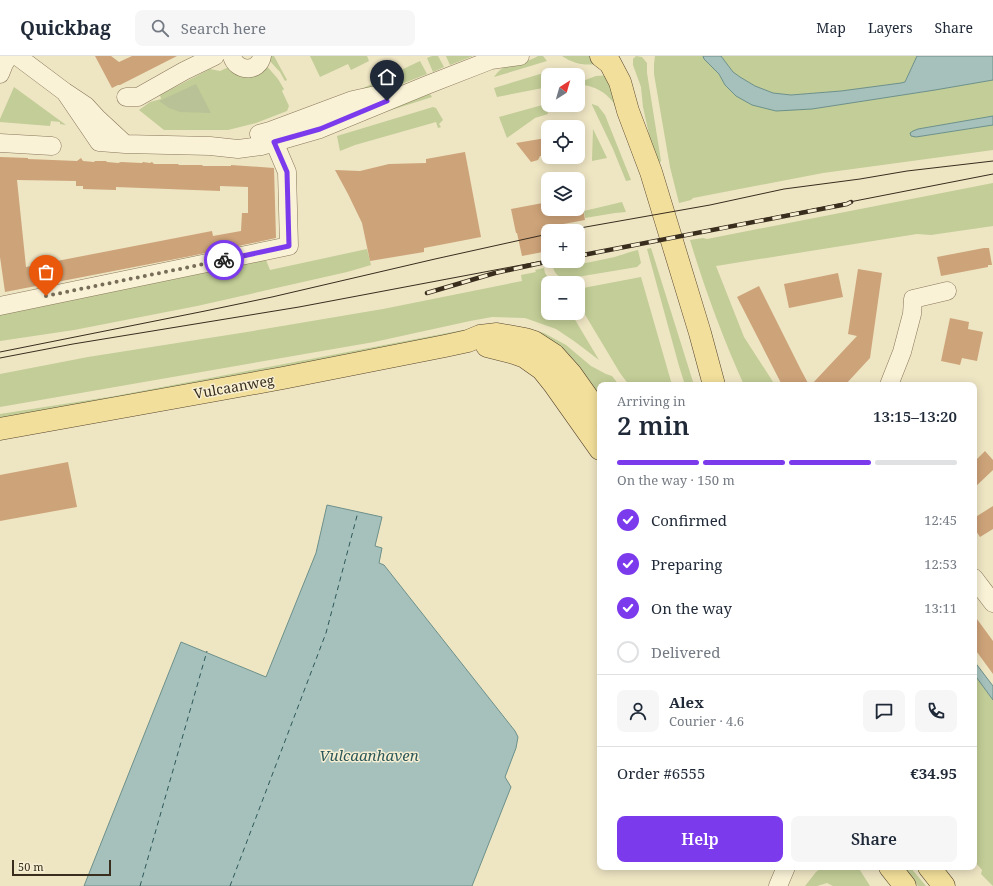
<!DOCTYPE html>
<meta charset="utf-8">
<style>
body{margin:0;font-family:"Noto Serif",serif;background:#f6f6f7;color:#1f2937;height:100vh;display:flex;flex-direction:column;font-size:15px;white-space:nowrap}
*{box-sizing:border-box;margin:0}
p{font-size:13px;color:#747a83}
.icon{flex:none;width:22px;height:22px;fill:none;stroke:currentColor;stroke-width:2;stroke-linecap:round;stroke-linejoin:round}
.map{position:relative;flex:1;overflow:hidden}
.drawer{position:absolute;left:597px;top:326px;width:380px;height:488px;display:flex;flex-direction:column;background:#fff;border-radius:8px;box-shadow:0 2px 10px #0003}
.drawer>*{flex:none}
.needle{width:26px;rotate:37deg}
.buttons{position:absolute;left:541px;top:12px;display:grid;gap:8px}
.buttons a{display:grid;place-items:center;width:44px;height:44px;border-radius:8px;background:#fff;box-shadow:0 2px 10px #0003;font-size:20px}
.scale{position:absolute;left:12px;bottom:10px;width:99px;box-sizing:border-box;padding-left:4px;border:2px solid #392d1e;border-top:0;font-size:11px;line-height:14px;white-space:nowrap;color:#392d1e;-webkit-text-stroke:3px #f6efd3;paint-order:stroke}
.pin{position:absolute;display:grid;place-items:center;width:34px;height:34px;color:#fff;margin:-41px -17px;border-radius:50% 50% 50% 0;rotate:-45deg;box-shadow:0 0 4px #0007}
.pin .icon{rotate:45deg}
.courier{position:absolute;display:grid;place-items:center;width:40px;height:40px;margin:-20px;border:3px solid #7c3aed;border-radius:50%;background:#fff;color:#222;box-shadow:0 1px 5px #0007}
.overview em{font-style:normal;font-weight:600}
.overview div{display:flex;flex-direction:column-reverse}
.overview{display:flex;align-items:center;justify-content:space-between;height:68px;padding:0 20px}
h1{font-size:26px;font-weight:600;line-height:30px}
.bar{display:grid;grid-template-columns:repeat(4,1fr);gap:6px 4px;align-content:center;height:48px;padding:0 20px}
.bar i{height:5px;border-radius:3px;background:#e0e1e3}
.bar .active{background:#7c3aed}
.bar p{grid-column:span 4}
.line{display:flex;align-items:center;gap:10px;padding:0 20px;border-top:1px solid #e0e1e3}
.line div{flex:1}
.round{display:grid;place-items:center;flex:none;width:42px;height:42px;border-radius:8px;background:#f6f6f7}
ol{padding:0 20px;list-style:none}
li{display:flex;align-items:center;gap:12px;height:44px}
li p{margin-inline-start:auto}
li .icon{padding:4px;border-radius:50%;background:#7c3aed;color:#fff;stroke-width:4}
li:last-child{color:#747a83}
li i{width:22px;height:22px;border:2px solid #e0e1e3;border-radius:50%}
.primary-button{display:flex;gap:8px;margin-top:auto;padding:8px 20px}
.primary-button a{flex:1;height:46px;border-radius:8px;background:#7c3aed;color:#fff;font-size:16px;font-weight:600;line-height:46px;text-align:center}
.primary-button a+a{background:#f6f6f7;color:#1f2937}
header{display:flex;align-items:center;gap:24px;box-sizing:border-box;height:56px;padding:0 20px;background:#fff;border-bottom:1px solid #e0e1e3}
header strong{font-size:19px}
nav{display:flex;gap:22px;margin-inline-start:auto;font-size:14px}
.search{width:280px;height:36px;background:#f6f6f7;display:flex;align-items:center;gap:10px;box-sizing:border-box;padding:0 14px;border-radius:8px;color:#747a83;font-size:15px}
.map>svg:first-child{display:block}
.green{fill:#c2cd97}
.cemetery{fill:#b9c296}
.water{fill:#a6c1bc;stroke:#6c908a}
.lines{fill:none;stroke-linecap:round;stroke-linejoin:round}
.ferry{stroke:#2d5859;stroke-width:1;stroke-dasharray:5 4;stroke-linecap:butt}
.building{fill:#cda379;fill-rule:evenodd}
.minor-casing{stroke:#89775a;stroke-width:19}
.major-casing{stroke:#57452e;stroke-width:23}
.minor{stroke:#f9f2d7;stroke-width:18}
.major{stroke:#f2df9b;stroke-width:22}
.tram{stroke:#392d1e;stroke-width:1}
.rail-casing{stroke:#392d1e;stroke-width:4.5}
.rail{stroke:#f6efd3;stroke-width:3;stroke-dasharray:9;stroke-linecap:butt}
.done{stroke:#786d58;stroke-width:4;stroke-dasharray:0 7.2}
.route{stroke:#7c3aed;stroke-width:5}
.labels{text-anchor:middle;stroke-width:3;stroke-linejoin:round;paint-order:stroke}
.street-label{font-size:14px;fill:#392d1e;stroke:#f6efd3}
.water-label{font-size:15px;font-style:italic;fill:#2d5859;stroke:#f6efd3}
</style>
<header>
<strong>Quickbag</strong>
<div class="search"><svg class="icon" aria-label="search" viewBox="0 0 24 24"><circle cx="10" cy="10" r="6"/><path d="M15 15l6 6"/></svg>Search here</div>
<nav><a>Map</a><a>Layers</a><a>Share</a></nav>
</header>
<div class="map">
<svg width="993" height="830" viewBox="0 0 993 830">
<rect width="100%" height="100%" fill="#eee5c3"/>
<path class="green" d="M266,0H274L287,24L285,25L280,16L267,2Z
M310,0H367L369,5L351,14L348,8L320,21Z
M432,0H438L444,11L433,16L427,2Z
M446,0H473L450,9Z
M538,0H543L547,5L494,21C507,2 522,10 538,0Z
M562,0H592L602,7C587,10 575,9 562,0Z
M636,0L642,1L647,7V17L661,105L656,110L643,51L641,31L633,9V3Z
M655,0H703L704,3L719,18L725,29L812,53L935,34L993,24V60L918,73L916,81L993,69V94L823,117L693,142L691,144L679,147L670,111L654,18V8Z
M721,0H917L905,26L901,27L841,35L791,39L773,37L755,30L740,21L733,16Z
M420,5L427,18L404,27L351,41L355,36Z
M265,8L278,23L284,33L282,35L289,50L287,55L256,67L228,74H164L139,54L150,46L161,43L160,39L210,13L220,15L231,10Z
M550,15V19H548V31L497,41L494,32Z
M612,19L643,122L613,46C605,36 595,30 582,29L580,26L596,20Z
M14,31L66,69L60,68V66L51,65L50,70L0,66V63Z
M430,38L432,41L360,64Z
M546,48L548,58L535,62L507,82L499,61Z
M592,48L598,50L605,59L631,124L626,125L613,93L592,49Z
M433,51L436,52L443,64L439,68L441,71L438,72L436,66L355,89L340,95L337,80Z
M593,73L607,102L592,105Z
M993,127V170L931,179L917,178L716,210L744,281L775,329H744C723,282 705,234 690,184L703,182L707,183Z
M622,146L626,156L615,157L585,162L584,155Z
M651,192L694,329H685L679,310L647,193Z
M367,193L371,209L347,216L197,250L74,274L0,285V254L264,199L270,214Z
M638,194L641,207L637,211L565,223C558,220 554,218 553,210L562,209L566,210C581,208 596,205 610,202C620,200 628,196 638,194Z
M544,212L545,217L552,227H548V257H571L599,304L574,285L556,273L525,262L492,261L470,265L374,286L0,351V318L88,301L247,276L383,253L522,225L521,219L536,216L535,214Z
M641,221L672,329H629L620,317L578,247V233Z
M499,269L523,271L544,277L566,289L591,310L606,318L612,320L619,329H600V352L536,284L0,363V358L115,340L479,271Z
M974,618L993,644V830L981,818L982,814L974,805L977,803L974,799Z
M822,811H858L870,830H833L827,827L817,830H805L816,816Z
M903,811H910L926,830H918Z"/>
<path class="cemetery" d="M196,28L211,57L180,56L169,52L159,45Z"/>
<path class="water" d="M703,0H721L733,16L740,21L755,30L773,37L791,39L841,35L901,27L905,26L917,0H993V24L935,34L812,53L776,55L752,49L736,40L725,29L719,18L704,3Z
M993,60V69L916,81L911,80L910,77L913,75L918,73Z
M327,449L382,461L375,490L382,492L379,507L384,509L515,675L518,681L516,692L505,721L511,731L472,830H84L181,586L266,621L316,497Z
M974,605L993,630V644L974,618Z"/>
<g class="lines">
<path class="ferry" d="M140,830L207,595
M230,830L326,577L358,456"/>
</g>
<path class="building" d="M95,0H111L119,6L132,0H177L120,29H118L112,32Z
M546,82L541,100H540L538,104L531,106L516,87Z
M465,96L481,181L424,192V196L370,205L362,167L348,138L335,114L360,115L389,108L426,107V103Z
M0,101L28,102V103L77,105L81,102L83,105L94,106L95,105H106L107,106L118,107L121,106L142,107L143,106L150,107L152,106L154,108H178L179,109H202L203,110H231V109L274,112L276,182L191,200L5,236L0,201ZM17,124L76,125V130H83V133L116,134V131L220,135V130L248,131V157H242L241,175L213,180L212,175L26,211Z
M548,146V153H583L585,164L547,171L548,195L522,200L517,177H516L511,153Z
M984,192H989L992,209H988V211L941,220L937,201Z
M858,213L882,217L870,302L845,329H811L857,280L848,278Z
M838,217L843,241L789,252L784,228Z
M759,230L801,314L809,329H782L737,241Z
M950,262L969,266L968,273L983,276L977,305L962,302L960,309L941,305Z
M985,395L993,404V414L974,432V406Z
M68,406L77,451L0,465V419Z
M993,450V473L980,481L974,472V462Z
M974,559L993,585V618L974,592Z"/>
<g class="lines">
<defs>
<path id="minor" d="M17,0L65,36L86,50L97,62L125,88
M232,0C236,16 259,17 262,0
M491,4L520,0
M0,18L4,8L9,0
M65,36L99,86L125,88L210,90L238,93L261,90L320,73L427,29L491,4L497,0
M126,41H138L184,15L215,0
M259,78L270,75L353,44L385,37
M0,87L52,90
M0,250L289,190L287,116L270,76
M889,329L902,296L912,258L913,243L947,235
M974,522L993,547
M778,830L786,811"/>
<path id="major" d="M601,0L610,7L620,26L628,55L651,116L700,277L714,329
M487,290L514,297L525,301L542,313L554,328L600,393
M0,373L283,322L445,290L468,285L480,280L497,278L525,283L534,286L554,299L571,318L600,359
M890,811L905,830
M929,811L944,830"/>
</defs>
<use href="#minor" class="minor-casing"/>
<use href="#major" class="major-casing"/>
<use href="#minor" class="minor"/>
<use href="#major" class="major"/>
<path class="tram" d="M563,175L710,149L784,133L860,123L907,115L993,105
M578,199L993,118
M0,296L205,255L272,241L435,203L548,178
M0,302L73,288L299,251L548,204"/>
<defs>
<path id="rail" d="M578,200L847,148L851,146
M427,237L495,217L550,205"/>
</defs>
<use href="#rail" class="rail-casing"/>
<use href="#rail" class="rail"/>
</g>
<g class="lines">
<path class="done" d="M46,240L224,204"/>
<path class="route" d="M224,204L289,190L287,116L274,86L320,73L387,45"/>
</g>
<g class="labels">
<g class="street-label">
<text transform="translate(234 331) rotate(-10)" y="5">Vulcaanweg</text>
</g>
<g class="water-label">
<text x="369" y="705">Vulcaanhaven</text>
</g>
</g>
</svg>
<div class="buttons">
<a><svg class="needle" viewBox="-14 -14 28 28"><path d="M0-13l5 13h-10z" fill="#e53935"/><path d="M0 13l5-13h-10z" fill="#747a83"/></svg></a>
<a><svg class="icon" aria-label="locate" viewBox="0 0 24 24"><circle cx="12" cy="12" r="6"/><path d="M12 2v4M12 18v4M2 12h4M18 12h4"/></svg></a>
<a><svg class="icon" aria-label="layers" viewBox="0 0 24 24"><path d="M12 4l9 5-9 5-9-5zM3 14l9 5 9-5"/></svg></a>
<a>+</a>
<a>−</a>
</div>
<div class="scale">50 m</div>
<div class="pin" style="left:46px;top:240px;background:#ea580c"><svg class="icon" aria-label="bag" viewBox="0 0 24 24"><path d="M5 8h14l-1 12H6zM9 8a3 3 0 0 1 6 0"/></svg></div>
<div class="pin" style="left:387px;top:45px;background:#1f2937"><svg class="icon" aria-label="home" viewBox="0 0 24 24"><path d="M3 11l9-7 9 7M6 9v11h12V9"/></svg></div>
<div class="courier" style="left:224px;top:204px"><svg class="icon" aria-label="bike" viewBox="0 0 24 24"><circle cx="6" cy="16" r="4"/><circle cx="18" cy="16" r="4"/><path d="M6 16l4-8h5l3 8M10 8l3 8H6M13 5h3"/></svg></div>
<section class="drawer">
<div class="overview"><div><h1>2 min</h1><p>Arriving in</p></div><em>13:15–13:20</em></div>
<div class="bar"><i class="active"></i><i class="active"></i><i class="active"></i><i></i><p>On the way · 150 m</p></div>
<ol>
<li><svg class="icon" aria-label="check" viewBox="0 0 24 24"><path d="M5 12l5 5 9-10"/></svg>Confirmed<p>12:45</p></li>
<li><svg class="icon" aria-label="check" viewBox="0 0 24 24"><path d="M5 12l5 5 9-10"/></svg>Preparing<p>12:53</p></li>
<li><svg class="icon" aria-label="check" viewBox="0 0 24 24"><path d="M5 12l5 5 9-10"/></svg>On the way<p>13:11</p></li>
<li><i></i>Delivered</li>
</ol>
<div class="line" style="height:72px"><a class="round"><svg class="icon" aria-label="person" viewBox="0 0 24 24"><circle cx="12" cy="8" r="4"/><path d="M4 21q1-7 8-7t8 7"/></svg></a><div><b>Alex</b><p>Courier · 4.6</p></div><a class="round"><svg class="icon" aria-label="chat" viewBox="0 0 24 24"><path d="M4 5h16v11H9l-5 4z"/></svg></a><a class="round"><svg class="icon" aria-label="phone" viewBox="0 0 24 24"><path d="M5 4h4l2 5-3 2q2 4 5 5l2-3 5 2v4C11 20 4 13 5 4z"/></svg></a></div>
<div class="line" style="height:52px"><div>Order #6555</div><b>€34.95</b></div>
<div class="primary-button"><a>Help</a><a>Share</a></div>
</section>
</div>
